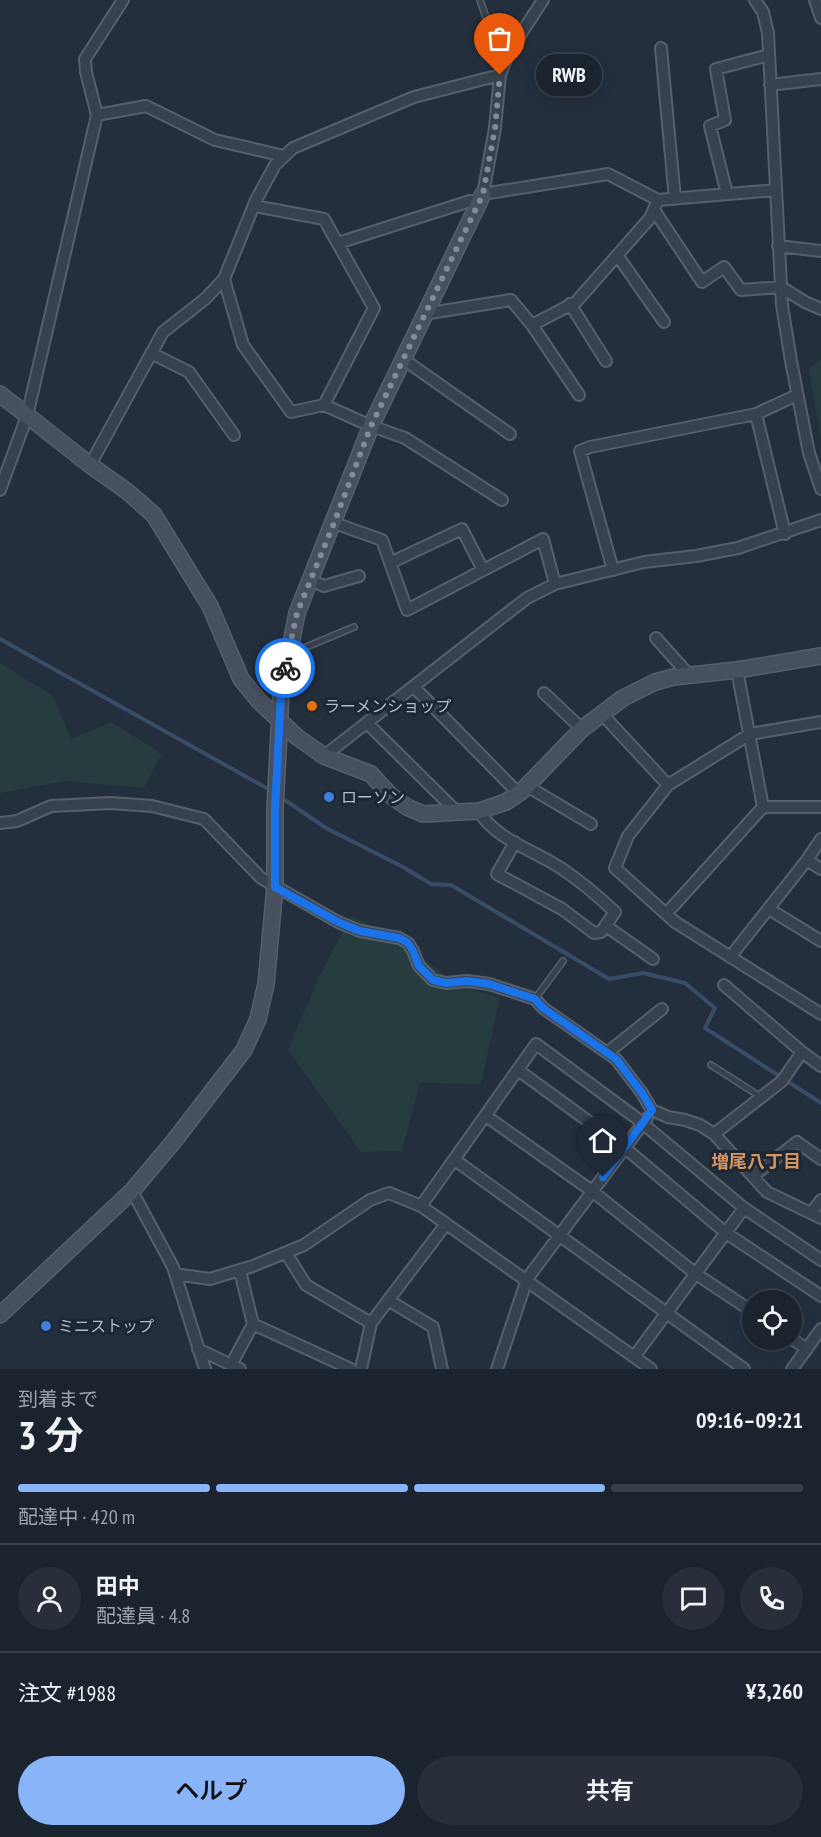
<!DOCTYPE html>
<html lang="ja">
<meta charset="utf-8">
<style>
body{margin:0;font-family:"PT Sans Narrow","Noto Sans JP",sans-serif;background:#282f3a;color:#f1f3f6;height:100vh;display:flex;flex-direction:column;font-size:22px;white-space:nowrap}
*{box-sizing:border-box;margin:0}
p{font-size:20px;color:#a0a4aa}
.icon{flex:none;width:33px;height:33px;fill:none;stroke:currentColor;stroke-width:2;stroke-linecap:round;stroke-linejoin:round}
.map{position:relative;height:1369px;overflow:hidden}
.side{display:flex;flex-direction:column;background:#1b232e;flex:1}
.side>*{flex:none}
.controls{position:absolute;left:742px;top:1290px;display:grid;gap:12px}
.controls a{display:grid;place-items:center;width:60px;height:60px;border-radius:50%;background:#1b232e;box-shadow:0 3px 15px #0003,0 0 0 2px #39404a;font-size:30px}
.pin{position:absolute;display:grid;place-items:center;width:51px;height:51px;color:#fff;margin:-62px -26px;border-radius:50% 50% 50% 0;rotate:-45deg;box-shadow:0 0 6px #0007}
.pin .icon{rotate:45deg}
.courier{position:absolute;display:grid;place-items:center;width:60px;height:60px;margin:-30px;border:4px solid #1a73e8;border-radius:50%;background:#fff;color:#222;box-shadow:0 2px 8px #0007}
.bubble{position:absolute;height:42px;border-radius:21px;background:#1b232e;box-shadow:0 3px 15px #0003,0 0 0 2px #39404a;font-size:20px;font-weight:600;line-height:42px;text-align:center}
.overview em{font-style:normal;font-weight:600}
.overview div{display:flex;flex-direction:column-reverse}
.overview{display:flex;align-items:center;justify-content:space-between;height:102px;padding:0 18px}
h1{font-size:39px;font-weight:600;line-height:45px}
.bar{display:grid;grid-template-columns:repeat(4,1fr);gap:9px 6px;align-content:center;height:72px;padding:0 18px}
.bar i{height:8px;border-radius:4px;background:#39404a}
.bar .selected{background:#8ab4f8}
.bar p{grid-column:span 4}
.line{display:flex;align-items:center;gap:15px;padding:0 18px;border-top:2px solid #39404a}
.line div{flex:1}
.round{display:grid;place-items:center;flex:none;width:63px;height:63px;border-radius:32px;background:#282f3a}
.action{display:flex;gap:12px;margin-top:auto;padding:12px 18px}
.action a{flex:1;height:69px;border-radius:36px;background:#8ab4f8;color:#111;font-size:24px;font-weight:600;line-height:69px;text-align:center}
.action a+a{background:#282f3a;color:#f1f3f6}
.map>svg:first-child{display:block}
.green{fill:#263c3f}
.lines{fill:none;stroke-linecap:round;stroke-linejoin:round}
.stream{stroke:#394c67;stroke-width:4}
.lane-casing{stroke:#565f6c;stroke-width:8}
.street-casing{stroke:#565f6c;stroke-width:14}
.secondary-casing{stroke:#565f6c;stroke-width:18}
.lane{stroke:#38414e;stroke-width:5}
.street{stroke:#38414e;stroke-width:10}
.secondary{stroke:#465061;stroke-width:15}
.done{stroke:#828b98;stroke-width:6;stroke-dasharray:0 10.8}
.route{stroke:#1a73e8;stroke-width:8}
.food-dot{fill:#e8710a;stroke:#1d2633;stroke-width:2}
.shop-dot{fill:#3f7fe0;stroke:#1d2633;stroke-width:2}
.labels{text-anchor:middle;stroke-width:6;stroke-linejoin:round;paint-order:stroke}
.poi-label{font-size:16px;fill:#b4bcc9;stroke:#1d2633;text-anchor:start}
.neighbourhood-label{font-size:18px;font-weight:bold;fill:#d59563;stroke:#1d2633}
</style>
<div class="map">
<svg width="821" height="1369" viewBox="0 0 821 1369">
<rect width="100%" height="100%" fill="#242f3e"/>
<path class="green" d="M821,359V440L809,368Z
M0,663L52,695L72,739L111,722L162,754L144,788L65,781L0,793Z
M351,916L391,934L460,986L500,997L481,1084L420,1083L402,1151L361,1152L288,1050L318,979Z"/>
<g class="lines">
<path class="stream" d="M0,639L270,790
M279,796L326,828L403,867L431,884L451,885L609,979L643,973L685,983L715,1008L705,1028L821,1103"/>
<defs>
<path id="lane" d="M480,0L493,38L509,52
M292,653L354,627
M535,999L563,961
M711,1065L761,1097"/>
<path id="street" d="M543,0L509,52L500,75L495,128L483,194L608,174L658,200L776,190
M755,0L763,12L768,33L782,305L791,361L809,453L821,489
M815,0L821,18
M661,48L675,199
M770,85L821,79
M97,115L146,106L215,140L284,156
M727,194L710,126L725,120L716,69L769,55
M254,206L324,219L374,308L324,405
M654,210L702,282L724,267L741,290L781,287L805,302L821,309
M338,243L470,201L480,202
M778,246L821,251
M617,255L664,322
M224,279L243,345L291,412L324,405L371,426L405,438L502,500
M570,304L606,361
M424,314L511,300L532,325L576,302L650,218L658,200
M532,325L579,395
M151,353L189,372L234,435
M403,359L510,434
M756,414L785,534
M90,465L163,332L205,299L224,279L256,200L275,165L293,148L414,97L500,75
M0,490L27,416L97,115L86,72L85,59L123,0
M334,523L382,540L407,610L543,539L555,584
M390,563L462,529L483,570
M613,570L580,451L590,447L756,414L797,395
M310,580L324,586L359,576
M656,638L689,675
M737,670L763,807
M414,687L518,793
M544,693L582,729
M602,714L668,785
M821,722L750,734L668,785L628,836L615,868L675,922L821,1014
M367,723L458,813
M324,756L527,598L555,584L644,562L696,556L738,548L821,520
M527,786L591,824
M479,811C495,840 539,852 565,871C583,883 599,897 615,912L601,932L594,933L562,909L497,874L515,842
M0,823L17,821L51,806L111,803L152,806L204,819L261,878L338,922L360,931L399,938L408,943L413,951L419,966L433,980L446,983L467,981L489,984L535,999L543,1008L616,1059L642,1093L652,1110L668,1117L685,1120L700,1125L714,1134L767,1192L821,1218
M807,860L821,869
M769,909L821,941
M666,914L763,807H821
M606,926L653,959
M730,957L807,860L821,839
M724,985L802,1052L821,1066
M607,1053L662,1009
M518,1070L625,1148L726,1233L821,1296
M486,1116L592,1191L696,1274L753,1312
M714,1134L782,1081L802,1052
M455,1160L744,1369
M753,1176L797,1142L821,1159
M132,1191L173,1267L205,1369
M421,1206L536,1044L635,1117L744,1208L821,1260
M812,1212L821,1200
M286,1253L306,1285L371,1323
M175,1274L210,1279L253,1266L304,1245L370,1200L389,1193L421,1206L651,1369
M388,1300L433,1327L442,1369
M253,1324L351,1369
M792,1339L807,1349
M198,1349L240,1369
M634,1357L744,1208
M231,1365L253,1324L240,1271
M361,1369L371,1323L446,1224
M497,1369L527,1279L647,1118
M792,1369L821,1329"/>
<path id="secondary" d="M0,394L90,465L128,492L154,515L210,606L241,679L259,701L297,737L324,756L371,774L390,795L407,807L423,814L479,811L506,802L522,791L582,729L623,698L655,682L674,677L737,670L821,656
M0,1315L132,1191L174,1141L244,1050L258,1019L266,984L275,887V809L281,694L297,613L371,426L483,194"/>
</defs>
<use href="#lane" class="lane-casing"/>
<use href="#street" class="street-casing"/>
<use href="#secondary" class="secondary-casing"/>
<use href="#lane" class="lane"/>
<use href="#street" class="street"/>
<use href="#secondary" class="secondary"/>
</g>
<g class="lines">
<path class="done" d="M285,668L297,613L334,523L371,426L483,194L495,128L500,75"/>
<path class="route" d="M285,668L281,694L275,809V887L338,922L360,931L399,938L408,943L413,951L419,966L433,980L446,983L467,981L489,984L535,999L543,1008L616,1059L642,1093L652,1110L603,1177"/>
</g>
<circle class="food-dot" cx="312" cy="706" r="6"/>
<g class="shop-dot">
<circle cx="329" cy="797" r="6"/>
<circle cx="46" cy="1326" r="6"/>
</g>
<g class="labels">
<g class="poi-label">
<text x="324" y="712">ラーメンショップ</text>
<text x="341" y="803">ローソン</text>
<text x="58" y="1332">ミニストップ</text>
</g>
<g class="neighbourhood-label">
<text x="756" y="1168">増尾八丁目</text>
</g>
</g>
</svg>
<div class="controls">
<a><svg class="icon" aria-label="locate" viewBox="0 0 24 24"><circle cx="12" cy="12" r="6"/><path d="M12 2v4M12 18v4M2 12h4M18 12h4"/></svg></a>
</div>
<div class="pin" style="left:500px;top:75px;background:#ea580c"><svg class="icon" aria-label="bag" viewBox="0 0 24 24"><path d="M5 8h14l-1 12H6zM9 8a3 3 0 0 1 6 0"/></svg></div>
<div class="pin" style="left:603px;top:1177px;background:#1f2937"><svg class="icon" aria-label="home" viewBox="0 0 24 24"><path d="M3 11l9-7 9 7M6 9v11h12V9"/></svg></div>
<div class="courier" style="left:285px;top:668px"><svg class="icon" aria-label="bike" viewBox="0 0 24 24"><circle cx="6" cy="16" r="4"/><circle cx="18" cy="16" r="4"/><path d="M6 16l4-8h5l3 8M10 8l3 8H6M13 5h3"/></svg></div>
<div class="bubble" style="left:536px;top:54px;width:66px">RWB</div>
</div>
<section class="side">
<div class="overview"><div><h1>3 分</h1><p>到着まで</p></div><em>09:16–09:21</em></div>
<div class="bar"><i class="selected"></i><i class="selected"></i><i class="selected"></i><i></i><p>配達中 · 420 m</p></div>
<div class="line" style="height:108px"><a class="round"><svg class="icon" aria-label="person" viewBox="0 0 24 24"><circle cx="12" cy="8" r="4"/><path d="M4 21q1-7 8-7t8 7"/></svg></a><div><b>田中</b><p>配達員 · 4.8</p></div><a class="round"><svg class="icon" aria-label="chat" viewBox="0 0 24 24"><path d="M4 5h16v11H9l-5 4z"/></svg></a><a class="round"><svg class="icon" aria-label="phone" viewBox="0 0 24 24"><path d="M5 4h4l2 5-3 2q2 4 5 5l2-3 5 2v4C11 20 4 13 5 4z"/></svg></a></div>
<div class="line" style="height:78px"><div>注文 #1988</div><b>¥3,260</b></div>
<div class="action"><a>ヘルプ</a><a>共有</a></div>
</section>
